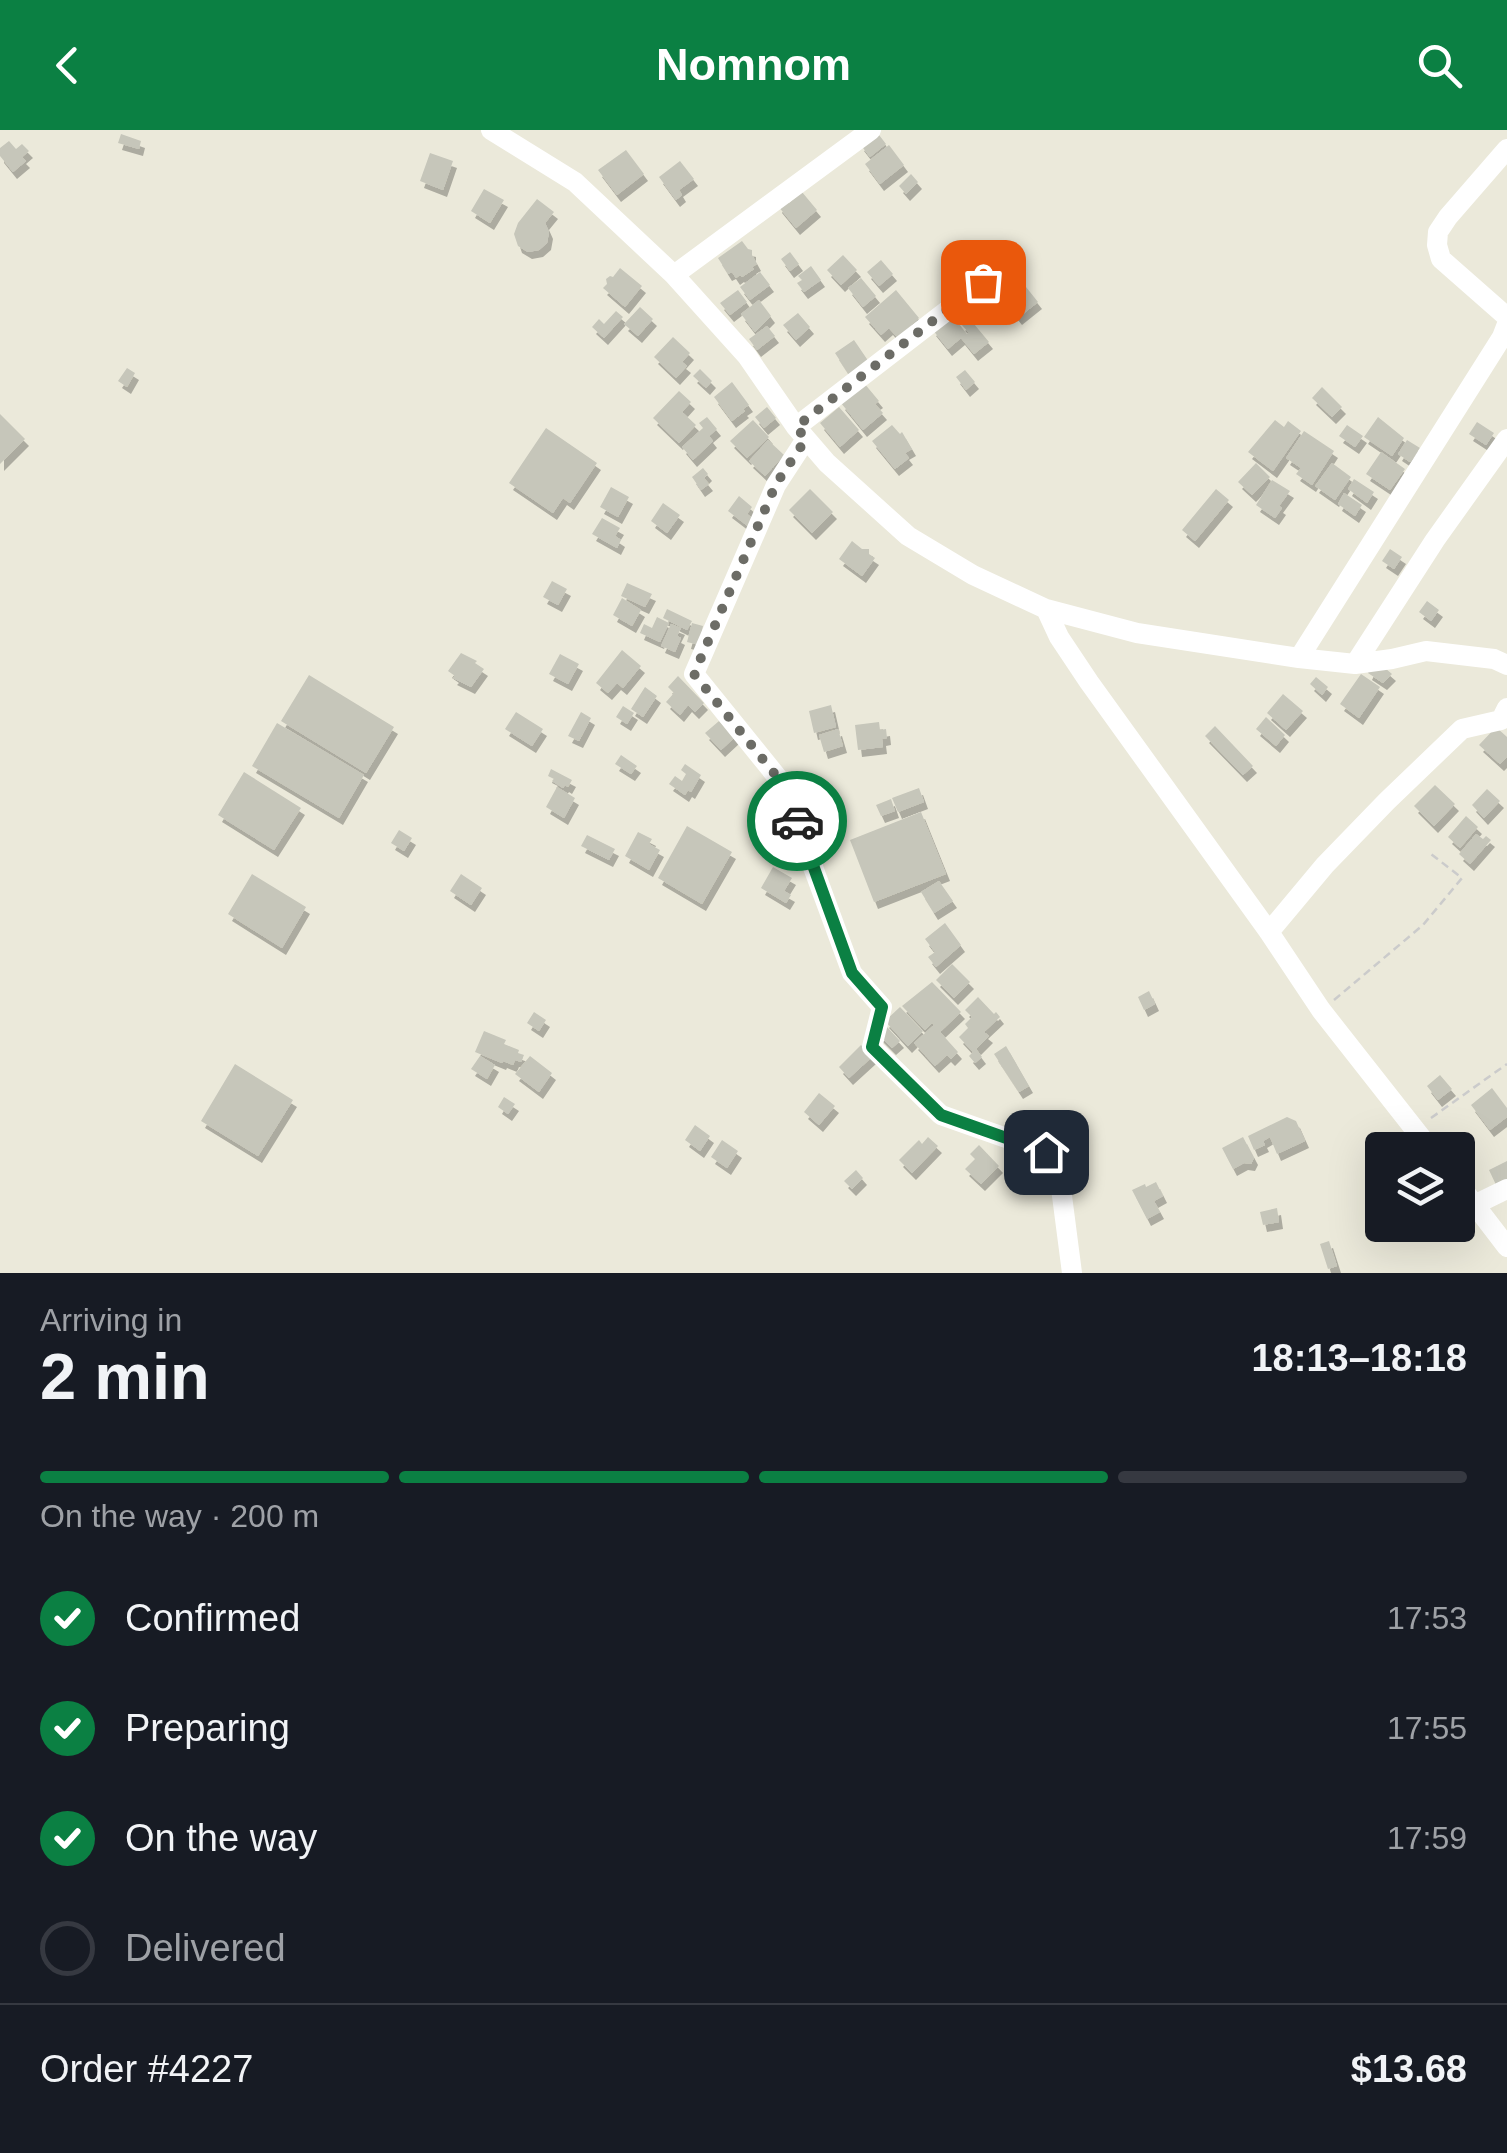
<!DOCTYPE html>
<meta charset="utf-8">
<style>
body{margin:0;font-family:Arial,sans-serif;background:#242831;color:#f1f3f6;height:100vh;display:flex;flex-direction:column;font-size:38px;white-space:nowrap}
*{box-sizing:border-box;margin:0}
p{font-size:32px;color:#9ea1a6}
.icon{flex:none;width:55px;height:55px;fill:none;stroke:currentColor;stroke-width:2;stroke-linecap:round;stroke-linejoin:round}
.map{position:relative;height:1143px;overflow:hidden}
.panel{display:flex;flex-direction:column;background:#171b24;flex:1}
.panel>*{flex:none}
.controls{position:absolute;left:1365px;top:1002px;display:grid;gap:20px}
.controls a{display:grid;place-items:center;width:110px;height:110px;border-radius:10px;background:#171b24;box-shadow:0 10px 40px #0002;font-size:50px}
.pin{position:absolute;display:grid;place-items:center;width:85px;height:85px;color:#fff;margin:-42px;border-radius:20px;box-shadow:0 5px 15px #0006}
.courier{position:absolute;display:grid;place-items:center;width:100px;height:100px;margin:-50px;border:8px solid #0b8043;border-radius:50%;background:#fff;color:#222;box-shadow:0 2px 12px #0007}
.summary em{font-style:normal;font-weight:700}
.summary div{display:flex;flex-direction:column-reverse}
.summary{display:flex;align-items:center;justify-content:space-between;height:170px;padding:0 40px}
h1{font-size:65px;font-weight:700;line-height:75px}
.bar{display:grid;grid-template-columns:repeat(4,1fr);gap:15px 10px;align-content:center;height:120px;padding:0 40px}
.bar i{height:12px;border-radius:8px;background:#363941}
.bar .active{background:#0b8043}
.bar p{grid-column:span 4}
.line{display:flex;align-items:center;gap:25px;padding:0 40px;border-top:2px solid #363941}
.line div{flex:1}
ol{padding:0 40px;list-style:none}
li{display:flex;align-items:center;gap:30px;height:110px}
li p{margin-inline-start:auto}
li .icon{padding:10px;border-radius:50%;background:#0b8043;color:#fff;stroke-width:4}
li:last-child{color:#9ea1a6}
li i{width:55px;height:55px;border:5px solid #363941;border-radius:50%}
header{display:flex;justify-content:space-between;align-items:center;height:130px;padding:0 40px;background:#0b8043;color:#fff;font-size:45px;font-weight:700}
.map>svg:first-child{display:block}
.building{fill:#c6c6ba;filter:url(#shadow)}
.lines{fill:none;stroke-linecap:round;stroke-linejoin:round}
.path{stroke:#cbcbcb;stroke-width:2.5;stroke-dasharray:8 5;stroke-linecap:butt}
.minor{stroke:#fff;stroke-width:20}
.done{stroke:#6c6c66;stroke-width:10;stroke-dasharray:0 18}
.route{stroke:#0b8043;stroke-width:12}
</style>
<header><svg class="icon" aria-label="back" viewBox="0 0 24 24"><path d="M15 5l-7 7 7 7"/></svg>Nomnom<svg class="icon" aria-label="search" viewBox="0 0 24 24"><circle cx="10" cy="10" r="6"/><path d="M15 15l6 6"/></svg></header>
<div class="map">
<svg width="1507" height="1143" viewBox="0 0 1507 1143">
<defs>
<filter id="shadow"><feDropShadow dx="4" dy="7" stdDeviation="0" flood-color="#0004"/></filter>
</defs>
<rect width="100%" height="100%" fill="#ebe9da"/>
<path class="building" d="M876,1L886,14L870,27L860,14Z
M121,4L141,11L139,19L118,13Z
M9,11L16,19L22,14L29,21L22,27L26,31L13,42L0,26V18Z
M889,15L904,35L880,54L865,34Z
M626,20L644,44L617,65L598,40Z
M430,23L453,31L443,60L420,51Z
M680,31L694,49L679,60L682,65L676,70L659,47Z
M911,44L918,52L906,64L899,56Z
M484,59L504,70L490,93L471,81Z
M802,62L817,80L796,98L778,76L784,68L789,73Z
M537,69L554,82L545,93L549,102L547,113L539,120L528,122L518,116L514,104L518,93Z
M742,111L748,119L752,120V125L757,134L752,137L754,139L742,147L740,145L736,148L732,142L728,144L718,128Z
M790,122L799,134L790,141L781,129Z
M843,125L857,140L841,155L827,140Z
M881,130L893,144L879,156L867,142Z
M811,136L821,150L804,162L797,153L802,150L798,146Z
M620,138L642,156L625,177L603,158L607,154L606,149L610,146L613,147Z
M760,142L770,155L750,170L740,157Z
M1018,147L1038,172L1018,188L998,163Z
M861,148L876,166L863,177L848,158Z
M738,160L747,172L730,185L720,173Z
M896,160L919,188L897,207L889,198L881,205L865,187Z
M759,170L771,186L755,202L741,184Z
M640,177L653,189L638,206L624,194Z
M616,181L623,187L604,208L592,197L599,189L604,194Z
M798,183L810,197L796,210L783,195Z
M951,184L967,204L969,203L961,194L969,188L989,212L974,224L961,208L948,219L932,199Z
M767,196L775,206L757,220L749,209Z
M673,207L690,223L682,232L687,236L676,248L654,227Z
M854,210L869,232L850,246L835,223Z
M127,238L135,243L127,257L118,251Z
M700,239L712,251L706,258L693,246Z
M965,240L975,252L966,260L956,247Z
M732,252L749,275L743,279L745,281L732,291L714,267Z
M864,253L879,271L875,274L883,283L863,300L841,273Z
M1322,257L1342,277L1332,287L1312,268Z
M679,261L691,272L682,282L696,295L679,313L653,288Z
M767,277L776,288L764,298L755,287Z
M839,277L859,300L840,317L820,293Z
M0,284L25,309L0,334Z
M707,287L717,299L709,306L713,311L693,330L682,317L703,298L699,293Z
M1378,287L1404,308L1392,326L1364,307Z
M753,290L769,307L747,328L730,311Z
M1275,290L1284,297L1288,291L1301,301L1273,341L1248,322Z
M1477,292L1494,303L1486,315L1469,304Z
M892,295L900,304L902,302L912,319L905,323L909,328L895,339L872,311Z
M1347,295L1363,306L1355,317L1339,306Z
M546,298L597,333L570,373L563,368L553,383L509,353Z
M1304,301L1334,321L1312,355L1296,344L1301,338L1286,328Z
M768,310L784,325L765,346L749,331Z
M1407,310L1420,318L1410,332L1398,324Z
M1381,322L1405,339L1390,360L1366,344Z
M1256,333L1270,347L1252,365L1238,352Z
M1332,333L1351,347L1335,370L1315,356Z
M703,338L708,344L704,348L709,354L701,360L692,347Z
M1354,349L1374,362L1367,373L1348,359Z
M1272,350L1290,361L1279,376L1282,378L1275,388L1256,375Z
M611,357L629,367L618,387L600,377Z
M810,359L833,382L812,403L789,380Z
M1216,359L1229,370L1195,411L1182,400Z
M1344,363L1362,375L1355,386L1338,374Z
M739,366L752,377L747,384L755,390L749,397L728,381Z
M663,373L680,385L667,403L651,391Z
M602,388L620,398L615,406L621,410L617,418L592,404Z
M852,411L862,419H869V424L875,428L862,446L839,429Z
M1390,419L1402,427L1394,439L1382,431Z
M552,451L567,459L558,475L543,467Z
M627,453L652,464L645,477L621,466Z
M622,468L641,480L632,496L613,485Z
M1427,471L1439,480L1431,491L1419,482Z
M667,479L692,491L687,500L663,488Z
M657,487L669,493L660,512L640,503L644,494L652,498Z
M692,493L703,496L699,515L687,512Z
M671,494L681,498L677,506L681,508L675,522L661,516Z
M622,520L641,536L623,558L617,553L608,563L596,553Z
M461,523L477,531L475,533L484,539L471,557L453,548L455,546L448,541Z
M560,524L579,534L568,554L549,544Z
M1371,537L1385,538L1392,544L1383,553L1368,543Z
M1361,544L1380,557L1359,588L1340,574Z
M309,545L394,597L366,643L281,591Z
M678,546L704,573L695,582L688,575L680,585L666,572L674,563L668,557Z
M1316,547L1328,557L1322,565L1310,554Z
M645,557L657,566L643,587L631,579Z
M1283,564L1303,581L1286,600L1267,583Z
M831,575L836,597L814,603L809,581Z
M623,576L634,583L627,594L616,587Z
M516,582L543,599L532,616L505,599Z
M581,582L591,588L579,611L568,606Z
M1266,587L1285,605L1276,616L1256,599Z
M719,591L735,607L721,620L705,603Z
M879,592L880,600L886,599L887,608L882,609L883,617L858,620L855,595Z
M277,593L364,645L339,688L252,636Z
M1215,596L1253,636L1243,645L1205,606Z
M1496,597L1507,607V627L1500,634L1479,615Z
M838,599L843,616L824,622L819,605Z
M621,625L637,636L631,644L615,634Z
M685,634L701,645L691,662L688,660L685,665L669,654L675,646L682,651L686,644L681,640Z
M551,639L572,650L568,657L565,655L563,658L552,651L554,649L548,646Z
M244,642L301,678L274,720L218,685Z
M1435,655L1455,674L1434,696L1414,676Z
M557,657L575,668L564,688L546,677Z
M919,658L924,672L898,682L892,668Z
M1487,659L1500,671L1484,688L1472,675Z
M891,669L895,681L881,686L876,675Z
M921,682L946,744L874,772L850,710Z
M1466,686L1478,697L1460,718L1448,707Z
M687,696L732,722L702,774L658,748Z
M399,700L412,708L404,721L391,713Z
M638,702L652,709L649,714L660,720L649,740L625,726Z
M1476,704L1483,709L1486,706L1491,710L1470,734L1459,724Z
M587,705L615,719L609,730L581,716Z
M773,737L792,748L784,761L791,765L786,773L761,758Z
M252,744L306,777L282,818L228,784Z
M461,744L482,758L471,775L450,761Z
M939,751L953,771L934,783L921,762Z
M945,793L961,815L936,837L928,827L935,822L925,809Z
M952,834L970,852L954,868L936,850Z
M932,852L961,882L940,902L958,922L951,929L947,925L935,936L914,913L934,895L932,893L925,900L902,876Z
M1149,861L1155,874L1144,880L1138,867Z
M978,867L994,884L996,882L1000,887L984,902L989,906L976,919L982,927L975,933L969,926L973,922L959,907L968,898L965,894L972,887L965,880Z
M900,877L923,901L908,916L885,891Z
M534,882L546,890L539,901L527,893Z
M887,897L900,911L892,918L879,905Z
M484,901L506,910L504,914L519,920L518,923L524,925L521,932L515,930L513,935L503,931L502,933L475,922Z
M861,915L872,927L849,948L839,937Z
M1006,916L1029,956L1019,962L994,924Z
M480,926L495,935L487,949L471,939Z
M530,926L552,943L539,962L515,944Z
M235,934L293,970L258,1026L201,991Z
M1440,945L1452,959L1438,970L1427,956Z
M1492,958L1507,978V987L1490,1000L1471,975Z
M819,963L835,976L819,995L804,982Z
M504,967L515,974L508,984L498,977Z
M1287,987L1296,991L1305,1011L1277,1024L1270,1007L1263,1011L1265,1015L1254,1020L1248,1006Z
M695,995L710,1006L700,1021L685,1010Z
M928,1007L938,1016L912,1043L899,1030L919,1010L922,1014Z
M1243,1007L1254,1028L1251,1034L1244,1033L1233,1039L1222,1018Z
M722,1010L738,1021L727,1038L711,1027Z
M979,1015L999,1036L981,1054L965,1039L975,1029L970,1024Z
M1507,1031V1055L1498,1059L1489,1040Z
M856,1040L863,1048L852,1059L844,1051Z
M1156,1052L1163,1066L1154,1071L1160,1082L1147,1089L1132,1060L1145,1054L1146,1057Z
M1277,1078L1279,1092L1263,1095L1260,1082Z
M1329,1111L1337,1136L1328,1139L1320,1114Z"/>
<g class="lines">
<path class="path" d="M1334,870L1423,795L1462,748L1431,724
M1431,988L1507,934"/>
<path class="minor" d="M491,0L575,52L674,145L747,226L796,297L827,333L908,406L973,445L1046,479L1137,503L1299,528L1355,534L1392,529L1426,521L1494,529L1507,535
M1507,19L1448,87L1438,102L1437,115L1441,129L1507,187
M674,145L871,0
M796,297L1014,129
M806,309L776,355L694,544L782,653L852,843L882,877L872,917L941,985L1046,1022L1058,1035L1072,1143
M1046,479L1059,507L1089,552L1269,802L1321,880L1431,1020
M1299,528L1502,207L1507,194
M1355,534L1435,410L1507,309
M1269,802L1325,735L1387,671L1462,599L1501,590L1507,578
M1458,1053L1507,1117
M1474,1075L1507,1059"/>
</g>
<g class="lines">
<path class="done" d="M797,691L782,653L694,544L776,354L806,309L796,297L983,152"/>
<path class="route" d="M797,691L852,843L882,877L872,917L941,985L1046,1022"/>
</g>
</svg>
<div class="controls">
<a><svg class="icon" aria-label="layers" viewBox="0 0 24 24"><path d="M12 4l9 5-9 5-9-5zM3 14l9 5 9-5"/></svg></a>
</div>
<div class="pin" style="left:983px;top:152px;background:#ea580c"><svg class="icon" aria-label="bag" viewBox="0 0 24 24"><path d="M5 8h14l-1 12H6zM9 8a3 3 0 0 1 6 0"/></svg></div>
<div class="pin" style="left:1046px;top:1022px;background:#1f2937"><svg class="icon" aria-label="home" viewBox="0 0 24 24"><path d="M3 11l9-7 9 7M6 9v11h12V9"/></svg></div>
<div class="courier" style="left:797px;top:691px"><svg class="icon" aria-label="car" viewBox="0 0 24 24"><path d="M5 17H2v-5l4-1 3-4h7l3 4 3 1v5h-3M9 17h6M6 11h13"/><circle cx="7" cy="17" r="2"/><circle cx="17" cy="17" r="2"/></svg></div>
</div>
<section class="panel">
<div class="summary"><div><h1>2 min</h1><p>Arriving in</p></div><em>18:13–18:18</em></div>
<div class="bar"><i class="active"></i><i class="active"></i><i class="active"></i><i></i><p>On the way · 200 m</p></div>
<ol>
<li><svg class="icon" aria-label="check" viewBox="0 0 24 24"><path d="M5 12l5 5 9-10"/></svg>Confirmed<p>17:53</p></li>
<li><svg class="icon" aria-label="check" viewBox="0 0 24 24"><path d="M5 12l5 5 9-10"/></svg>Preparing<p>17:55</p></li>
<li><svg class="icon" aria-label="check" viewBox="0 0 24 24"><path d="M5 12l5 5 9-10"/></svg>On the way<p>17:59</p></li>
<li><i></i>Delivered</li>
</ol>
<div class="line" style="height:130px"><div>Order #4227</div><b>$13.68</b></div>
</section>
